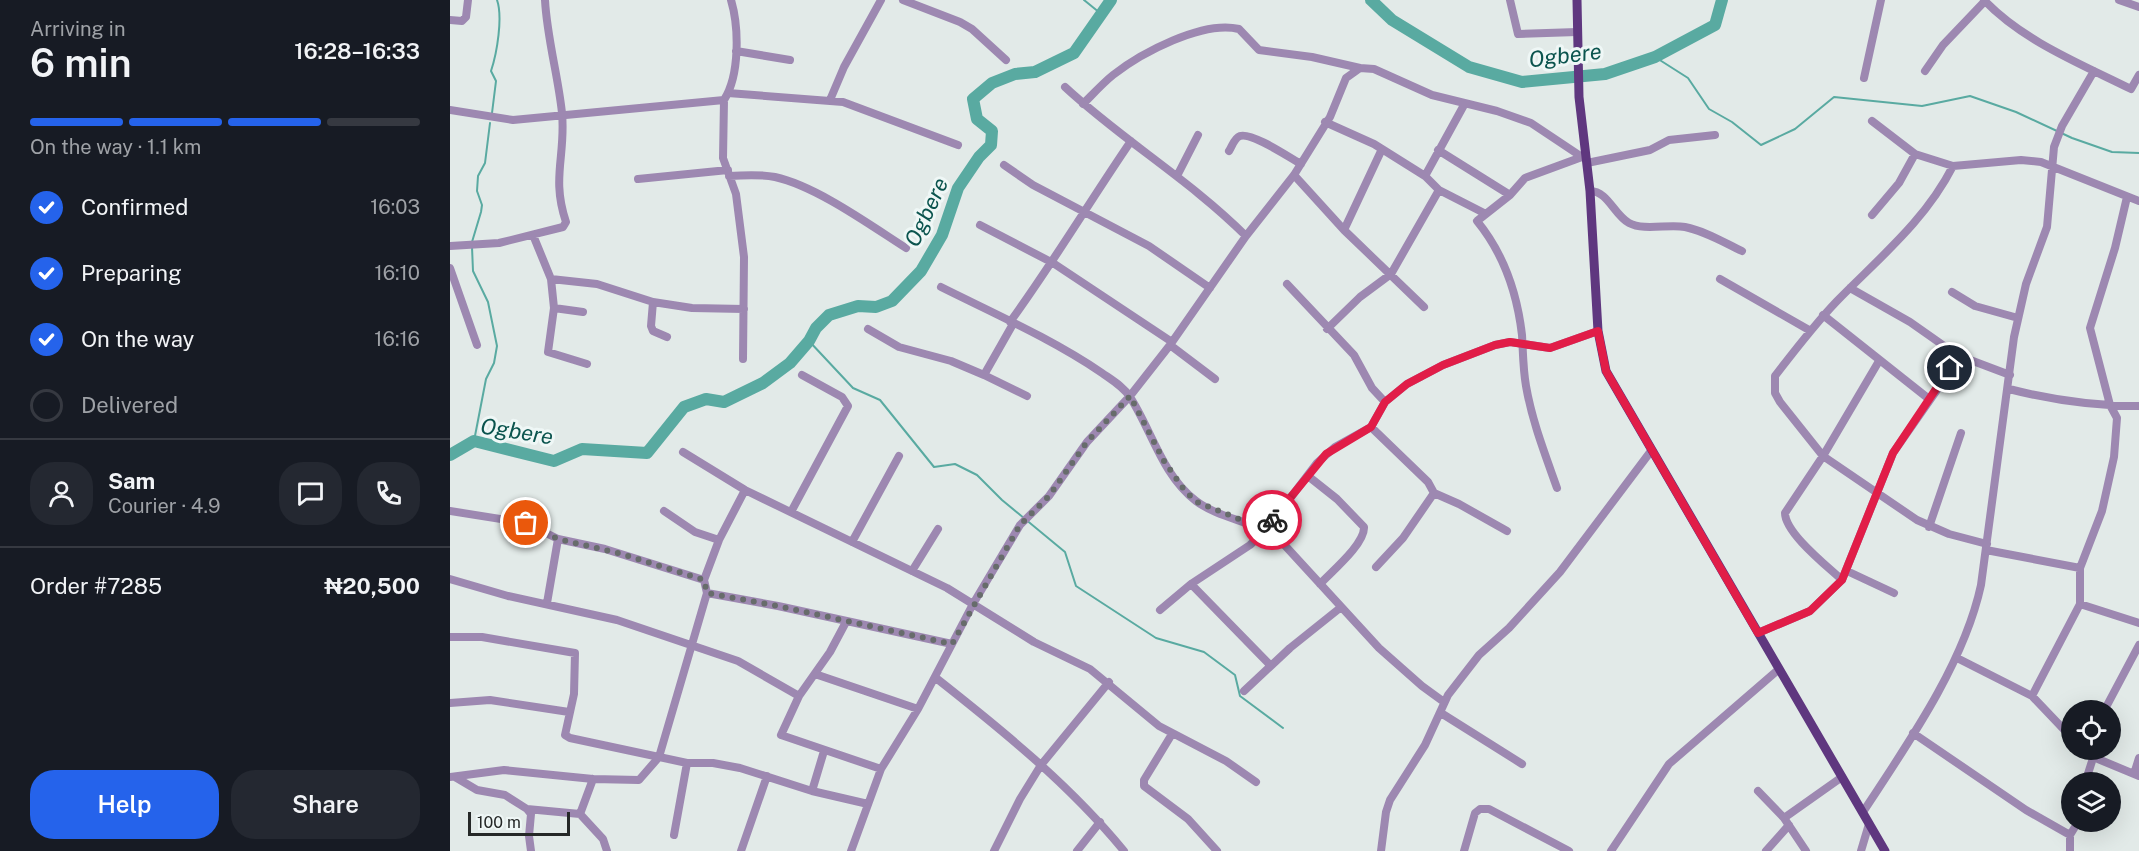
<!DOCTYPE html>
<meta charset="utf-8">
<style>
body{margin:0;font-family:"Public Sans",sans-serif;background:#242831;color:#f1f3f6;height:100vh;display:flex;flex-direction:column;font-size:22px;white-space:nowrap}
*{box-sizing:border-box;margin:0}
p{font-size:20px;color:#9ea1a6}
.icon{flex:none;width:33px;height:33px;fill:none;stroke:currentColor;stroke-width:2;stroke-linecap:round;stroke-linejoin:round}
.map{position:relative;flex:1;overflow:hidden}
.details{display:flex;flex-direction:column;background:#171b24;width:450px}
.details>*{flex:none}
.fabs{position:absolute;left:1611px;top:700px;display:grid;gap:12px}
.fabs a{display:grid;place-items:center;width:60px;height:60px;border-radius:50%;background:#171b24;box-shadow:0 6px 24px #0002;font-size:30px}
.scale{position:absolute;left:18px;bottom:15px;width:102px;box-sizing:border-box;padding-left:6px;border:3px solid #252827;border-top:0;font-size:16px;line-height:21px;white-space:nowrap;color:#252827;-webkit-text-stroke:4px #eff7f6;paint-order:stroke}
.pin{position:absolute;display:grid;place-items:center;width:51px;height:51px;color:#fff;margin:-26px;border:3px solid #fff;border-radius:50%;box-shadow:0 2px 6px #0007}
.courier{position:absolute;display:grid;place-items:center;width:60px;height:60px;margin:-30px;border:4px solid #e11d48;border-radius:50%;background:#fff;color:#222;box-shadow:0 2px 8px #0007}
.head em{font-style:normal;font-weight:600}
.head div{display:flex;flex-direction:column-reverse}
.head{display:flex;align-items:center;justify-content:space-between;height:102px;padding:0 30px}
h1{font-size:39px;font-weight:600;line-height:45px}
.bar{display:grid;grid-template-columns:repeat(4,1fr);gap:9px 6px;align-content:center;height:72px;padding:0 30px}
.bar i{height:8px;border-radius:4px;background:#363941}
.bar .selected{background:#2563eb}
.bar p{grid-column:span 4}
.line{display:flex;align-items:center;gap:15px;padding:0 30px;border-top:2px solid #363941}
.line div{flex:1}
.round{display:grid;place-items:center;flex:none;width:63px;height:63px;border-radius:24px;background:#242831}
ol{padding:0 30px;list-style:none}
li{display:flex;align-items:center;gap:18px;height:66px}
li p{margin-inline-start:auto}
li .icon{padding:6px;border-radius:50%;background:#2563eb;color:#fff;stroke-width:4}
li:last-child{color:#9ea1a6}
li i{width:33px;height:33px;border:3px solid #363941;border-radius:50%}
.action{display:flex;gap:12px;margin-top:auto;padding:12px 30px}
.action a{flex:1;height:69px;border-radius:24px;background:#2563eb;color:#fff;font-size:24px;font-weight:600;line-height:69px;text-align:center}
.action a+a{background:#242831;color:#f1f3f6}
main{display:flex;flex:1;min-height:0}
.map>svg:first-child{display:block}
.lines{fill:none;stroke-linecap:round;stroke-linejoin:round}
.stream{stroke:#59aaa1;stroke-width:2}
.river{stroke:#59aaa1;stroke-width:12}
.minor{stroke:#9d88b1;stroke-width:8}
.major{stroke:#5f377f;stroke-width:9}
.done{stroke:#676c6b;stroke-width:6;stroke-dasharray:0 10.8}
.route{stroke:#e11d48;stroke-width:8}
.labels{text-anchor:middle;stroke-width:6;stroke-linejoin:round;paint-order:stroke}
.water-label{font-size:22px;font-style:italic;fill:#0b544e;stroke:#eff7f6}
</style>
<main>
<section class="details">
<div class="head"><div><h1>6 min</h1><p>Arriving in</p></div><em>16:28–16:33</em></div>
<div class="bar"><i class="selected"></i><i class="selected"></i><i class="selected"></i><i></i><p>On the way · 1.1 km</p></div>
<ol>
<li><svg class="icon" aria-label="check" viewBox="0 0 24 24"><path d="M5 12l5 5 9-10"/></svg>Confirmed<p>16:03</p></li>
<li><svg class="icon" aria-label="check" viewBox="0 0 24 24"><path d="M5 12l5 5 9-10"/></svg>Preparing<p>16:10</p></li>
<li><svg class="icon" aria-label="check" viewBox="0 0 24 24"><path d="M5 12l5 5 9-10"/></svg>On the way<p>16:16</p></li>
<li><i></i>Delivered</li>
</ol>
<div class="line" style="height:108px"><a class="round"><svg class="icon" aria-label="person" viewBox="0 0 24 24"><circle cx="12" cy="8" r="4"/><path d="M4 21q1-7 8-7t8 7"/></svg></a><div><b>Sam</b><p>Courier · 4.9</p></div><a class="round"><svg class="icon" aria-label="chat" viewBox="0 0 24 24"><path d="M4 5h16v11H9l-5 4z"/></svg></a><a class="round"><svg class="icon" aria-label="phone" viewBox="0 0 24 24"><path d="M5 4h4l2 5-3 2q2 4 5 5l2-3 5 2v4C11 20 4 13 5 4z"/></svg></a></div>
<div class="line" style="height:78px"><div>Order #7285</div><b>₦20,500</b></div>
<div class="action"><a>Help</a><a>Share</a></div>
</section>
<div class="map">
<svg width="1689" height="851" viewBox="0 0 1689 851">
<rect width="100%" height="100%" fill="#e2eae8"/>
<g class="lines">
<path class="stream" d="M634,0L650,13
M1205,57L1238,78L1259,109L1282,122L1311,145L1345,129L1384,97L1472,106L1520,96L1566,112L1622,138L1662,152L1689,153
M42,113L46,81L41,71C47,53 53,17 47,0
M22,242L31,212L32,205L27,191L28,176L35,163L40,123
M22,247L23,271L38,302L47,346L44,363L36,379L24,441
M359,341L403,388L430,400L484,467L505,464L527,475L552,500L615,552L626,586L706,638L754,652L785,675L790,696L833,728"/>
<path class="river" d="M921,0L942,20L1019,67L1072,82L1155,74L1205,57L1265,25L1272,0
M0,455L24,441L104,461L132,449L197,453L234,407L256,399L274,402L313,383L340,363L359,341L366,328L379,315L408,306L426,307L442,301L471,271L492,235L508,188L529,157L541,145L542,131L527,119L523,99L542,83L565,74L585,72L624,53L661,0"/>
<path class="minor" d="M453,0L510,22L522,29L556,60
M1060,0L1068,34L1127,32
M1534,0C1573,41 1631,64 1681,89L1689,75
M1669,0L1689,7
M0,20L12,21L16,17L18,0
M286,51L340,60
M1475,71L1493,45L1535,1
M1414,78L1431,0
M615,87C672,140 740,180 796,236
M278,93L393,102L508,145
M274,100L273,158L286,194L294,257L293,359
M380,100L394,67L431,0
M633,104C643,94 653,83 663,75C691,53 753,20 789,29L809,50L862,57L910,68
M0,110L63,120L274,100C290,75 289,27 281,0
M1422,121L1465,154L1503,166L1571,160L1591,162L1689,201
M875,122L924,144L975,176L989,190L1034,213
M988,150L1060,195
M779,151C782,147 784,138 790,136C802,132 840,158 851,164
M1137,163L1200,150L1219,140L1265,135
M554,165L583,185L699,246L760,288
M1503,166C1475,221 1429,258 1387,301C1364,325 1345,350 1325,376V393L1330,402L1373,456L1467,520L1499,534L1537,544
M844,175L894,230L974,307
M279,176C294,175 310,174 325,177C366,186 420,225 456,248
M727,176L748,135
M975,176L1014,105
M188,179L278,170
M1140,191C1158,191 1164,215 1179,223C1194,231 1218,224 1235,227C1255,231 1273,242 1292,251
M1422,215L1449,183L1465,154
M530,225L603,263L722,342
M894,230L932,149
M83,235L101,279L104,308L98,352L137,364
M0,246L49,243L113,227L116,222C101,178 116,155 112,113C108,75 97,38 95,0
M0,268L27,345
M101,279L147,284L203,302L242,308L294,309
M1270,279L1359,330
M837,284L904,355L922,388L935,402
M491,287C545,314 602,339 652,373C662,380 674,387 680,397C702,431 712,475 746,501C770,519 804,521 829,539L929,648L972,686L994,702
M1400,288L1460,322L1507,355L1560,375
M1502,292L1525,306L1568,318
M203,302L201,326L203,331L217,337
M104,308L133,312
M1373,315L1479,399
M560,322C603,263 640,201 681,141
M418,329L449,347L501,361L534,375L563,324
M877,329L910,297L941,274L989,190
M720,345L765,379
M534,375L577,396
M1559,389C1602,400 1644,406 1689,406
M921,427L978,482L984,493L1009,504L1057,531
M233,452L295,490L497,588L584,642L640,669L709,726L776,761L806,782
M858,476L887,499L914,527C915,544 881,572 870,584
M1107,488C1095,454 1082,421 1076,386C1073,369 1073,352 1072,335C1067,292 1054,254 1027,221L1060,195L1075,178L1132,157
M0,511L76,523L108,539L155,549L254,580L257,593L209,757L189,780L143,779L54,770L0,777
M214,511L245,532L269,540
M341,512L398,406L392,397L352,375
M1479,527L1511,433
M402,542L449,456
M1536,550L1630,568
M926,567L953,538L984,493
M462,571L488,529
M1397,571L1444,593
M0,579L58,596L167,620L288,661L349,696
M254,580L269,540L295,490
M1392,580C1377,566 1335,533 1335,513L1373,456L1429,361
M741,584L821,666
M257,593L328,606L502,644
M97,603L108,539
M1630,604L1689,623
M710,610L741,584L800,545L816,530L867,463L885,447L921,427L935,402L957,384L993,365L1045,345L1060,342L1100,348L1148,331
M396,622L380,652L349,696L331,735L431,769
M1308,633L1360,611L1392,580L1443,453L1494,380L1507,355
M0,637H32L125,653L124,694L115,735L120,738L237,763H263L290,768L362,791L418,804
M1507,658L1582,696L1622,738
M365,674L468,709
M486,678C552,730 620,785 674,851
M794,691L840,648L890,608
M1582,696L1630,604V568L1652,511L1664,457L1667,418L1660,405L1640,328L1665,248L1677,197
M0,703L40,700L119,712
M1654,711L1689,645
M991,713L1072,764
M1463,733L1576,810L1620,835V851
M722,734L694,780V786L738,819L767,851
M1637,750L1648,759L1689,776
M1684,774L1689,758
M5,777L27,790L55,795L77,809L130,814
M143,779L130,814L153,839L157,851
M1635,783L1644,755
M362,791L374,751
M1308,791L1334,818L1356,851
M77,809L81,814L79,836L81,851
M1413,812C1457,745 1514,664 1531,585L1564,337L1576,284L1597,227L1604,147L1612,126L1644,71
M1334,818L1392,777
M224,835L237,763
M1620,835L1628,822
M291,851L317,776
M401,851L431,769L468,709L523,604L570,525L599,496L637,442L680,396L720,345L796,236L844,175L880,117L896,78L910,68L924,69L982,95L1047,111L1081,123L1132,157L1136,156
M544,851L570,799L591,765L659,682
M627,851L650,822
M931,851L936,812L940,800L975,745L998,695L1029,655L1059,628L1110,572L1201,451
M1014,851L1025,813L1030,809H1039L1119,851
M1161,851L1219,764L1329,669
M1316,851L1339,825
M1411,851L1419,824"/>
<path class="major" d="M1127,0L1129,97L1140,191L1148,331L1156,371L1435,851"/>
</g>
<g class="lines">
<path class="done" d="M76,523L108,539L172,554L254,580L257,593L328,606L502,644L570,525L599,496L637,442L680,396L714,461L735,491L747,502L816,530L822,520"/>
<path class="route" d="M822,520L876,454L921,427L935,402L957,384L993,365L1045,345L1060,342L1100,348L1148,331L1156,371L1308,633L1360,611L1392,580L1443,453L1500,368"/>
</g>
<g class="labels">
<g class="water-label">
<text transform="translate(1115 55) rotate(-7)" y="8">Ogbere</text>
<text transform="translate(476 212) rotate(-65)" y="8">Ogbere</text>
<text transform="translate(67 431) rotate(9)" y="8">Ogbere</text>
</g>
</g>
</svg>
<div class="fabs">
<a><svg class="icon" aria-label="locate" viewBox="0 0 24 24"><circle cx="12" cy="12" r="6"/><path d="M12 2v4M12 18v4M2 12h4M18 12h4"/></svg></a>
<a><svg class="icon" aria-label="layers" viewBox="0 0 24 24"><path d="M12 4l9 5-9 5-9-5zM3 14l9 5 9-5"/></svg></a>
</div>
<div class="scale">100 m</div>
<div class="pin" style="left:76px;top:523px;background:#ea580c"><svg class="icon" aria-label="bag" viewBox="0 0 24 24"><path d="M5 8h14l-1 12H6zM9 8a3 3 0 0 1 6 0"/></svg></div>
<div class="pin" style="left:1500px;top:368px;background:#1f2937"><svg class="icon" aria-label="home" viewBox="0 0 24 24"><path d="M3 11l9-7 9 7M6 9v11h12V9"/></svg></div>
<div class="courier" style="left:822px;top:520px"><svg class="icon" aria-label="bike" viewBox="0 0 24 24"><circle cx="6" cy="16" r="4"/><circle cx="18" cy="16" r="4"/><path d="M6 16l4-8h5l3 8M10 8l3 8H6M13 5h3"/></svg></div>
</div>
</main>
